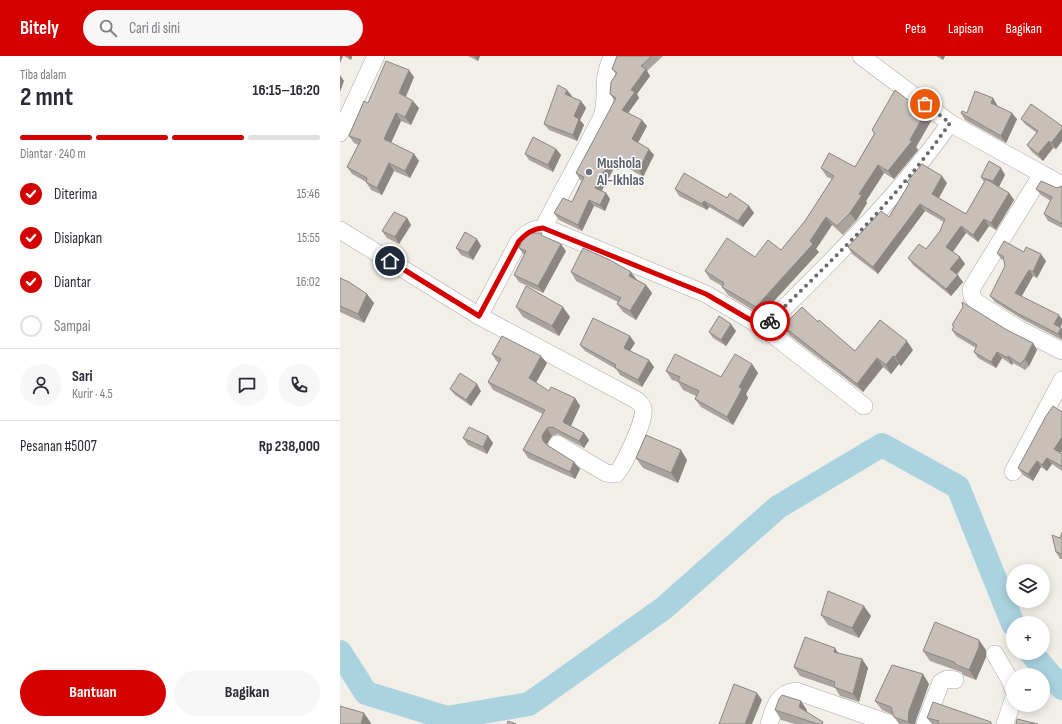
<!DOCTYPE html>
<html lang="id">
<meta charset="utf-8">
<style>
body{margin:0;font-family:"Sofia Sans Condensed",sans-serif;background:#f7f7f7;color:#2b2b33;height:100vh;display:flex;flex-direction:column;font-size:15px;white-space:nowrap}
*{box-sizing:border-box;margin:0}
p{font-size:13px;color:#7c7c81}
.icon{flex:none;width:22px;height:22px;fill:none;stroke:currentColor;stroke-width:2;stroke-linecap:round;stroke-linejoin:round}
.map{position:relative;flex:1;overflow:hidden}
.sheet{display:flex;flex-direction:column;background:#fff;width:340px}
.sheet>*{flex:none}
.tools{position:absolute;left:666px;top:508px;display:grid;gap:8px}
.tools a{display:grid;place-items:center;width:44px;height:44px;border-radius:50%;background:#fff;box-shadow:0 2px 10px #0003;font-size:20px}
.pin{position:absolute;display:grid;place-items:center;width:34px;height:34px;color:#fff;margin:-17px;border:2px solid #fff;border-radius:50%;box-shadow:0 1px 4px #0007}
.courier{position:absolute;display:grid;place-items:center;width:40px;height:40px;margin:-20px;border:3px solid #d40000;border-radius:50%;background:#fff;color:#222;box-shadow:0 1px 5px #0007}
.head em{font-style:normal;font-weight:700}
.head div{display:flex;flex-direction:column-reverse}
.head{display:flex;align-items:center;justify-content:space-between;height:68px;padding:0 20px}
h1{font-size:26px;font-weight:700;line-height:30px}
.bar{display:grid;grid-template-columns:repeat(4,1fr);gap:6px 4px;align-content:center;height:48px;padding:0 20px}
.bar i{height:5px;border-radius:3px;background:#e1e1e2}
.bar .on{background:#d40000}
.bar p{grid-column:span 4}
.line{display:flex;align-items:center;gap:10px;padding:0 20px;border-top:1px solid #e1e1e2}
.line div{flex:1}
.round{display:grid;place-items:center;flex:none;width:42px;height:42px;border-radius:21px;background:#f7f7f7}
ol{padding:0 20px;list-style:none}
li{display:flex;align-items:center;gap:12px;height:44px}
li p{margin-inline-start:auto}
li .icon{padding:4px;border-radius:50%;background:#d40000;color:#fff;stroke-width:4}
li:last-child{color:#7c7c81}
li i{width:22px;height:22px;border:2px solid #e1e1e2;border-radius:50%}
.cta{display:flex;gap:8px;margin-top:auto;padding:8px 20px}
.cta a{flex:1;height:46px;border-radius:24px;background:#d40000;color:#fff;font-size:16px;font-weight:700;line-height:46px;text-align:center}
.cta a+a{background:#f7f7f7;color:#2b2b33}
header{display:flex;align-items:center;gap:24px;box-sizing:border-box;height:56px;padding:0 20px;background:#d40000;color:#fff}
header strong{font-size:19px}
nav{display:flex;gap:22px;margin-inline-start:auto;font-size:14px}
.search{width:280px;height:36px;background:#f7f7f7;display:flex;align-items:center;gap:10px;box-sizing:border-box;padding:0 14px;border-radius:22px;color:#7c7c81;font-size:15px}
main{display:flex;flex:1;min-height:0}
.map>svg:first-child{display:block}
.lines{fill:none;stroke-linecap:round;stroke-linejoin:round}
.river{stroke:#aad3df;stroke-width:24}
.minor-casing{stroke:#a9a9a9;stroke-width:18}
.minor{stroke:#fff;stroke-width:17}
.wall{fill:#aba49e}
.shaded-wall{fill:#8b8681}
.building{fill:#c7bfb8;stroke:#8b8681}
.done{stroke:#6b6a68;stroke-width:4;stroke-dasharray:0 7.2}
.route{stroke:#d40000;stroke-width:5}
.worship-dot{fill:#6b7280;stroke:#fff;stroke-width:1.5}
.labels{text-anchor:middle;stroke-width:3;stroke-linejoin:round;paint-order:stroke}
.worship-label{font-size:15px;font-weight:bold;fill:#5b616d;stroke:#fff;text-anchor:start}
</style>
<header>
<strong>Bitely</strong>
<div class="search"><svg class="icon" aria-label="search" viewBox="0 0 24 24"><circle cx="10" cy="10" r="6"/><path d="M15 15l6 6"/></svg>Cari di sini</div>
<nav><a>Peta</a><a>Lapisan</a><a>Bagikan</a></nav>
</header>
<main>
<section class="sheet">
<div class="head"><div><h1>2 mnt</h1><p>Tiba dalam</p></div><em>16:15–16:20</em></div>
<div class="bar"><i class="on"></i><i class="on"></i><i class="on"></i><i></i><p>Diantar · 240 m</p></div>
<ol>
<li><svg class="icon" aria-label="check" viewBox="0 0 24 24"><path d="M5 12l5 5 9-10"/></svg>Diterima<p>15:46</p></li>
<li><svg class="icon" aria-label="check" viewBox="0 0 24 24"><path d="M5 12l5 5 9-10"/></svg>Disiapkan<p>15:55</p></li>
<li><svg class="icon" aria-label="check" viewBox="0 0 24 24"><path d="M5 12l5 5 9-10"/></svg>Diantar<p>16:02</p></li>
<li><i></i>Sampai</li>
</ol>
<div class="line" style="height:72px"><a class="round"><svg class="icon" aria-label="person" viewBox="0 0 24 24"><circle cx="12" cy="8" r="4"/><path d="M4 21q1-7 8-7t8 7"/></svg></a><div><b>Sari</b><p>Kurir · 4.5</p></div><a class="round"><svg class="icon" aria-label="chat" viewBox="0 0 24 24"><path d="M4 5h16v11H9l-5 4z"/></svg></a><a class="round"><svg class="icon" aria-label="phone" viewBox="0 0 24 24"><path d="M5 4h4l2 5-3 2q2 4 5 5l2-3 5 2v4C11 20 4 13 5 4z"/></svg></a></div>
<div class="line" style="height:52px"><div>Pesanan #5007</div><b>Rp 238,000</b></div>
<div class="cta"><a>Bantuan</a><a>Bagikan</a></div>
</section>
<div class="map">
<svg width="722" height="668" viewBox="0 0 722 668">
<rect width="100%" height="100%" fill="#f2efe9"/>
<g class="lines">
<path class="river" d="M0,596L26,637L107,662L189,648L324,552L438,451L542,389L618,431L673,568
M691,597L722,632"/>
<defs>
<path id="minor" d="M610,67L702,118L631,233L632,240L636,246L677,272L722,295
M0,77L36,0
M702,118L722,129
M203,172L261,63C270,41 259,24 273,0
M0,174L139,260L179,185C192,171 199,171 216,176L366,238L424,272L524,350
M139,260L298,345C299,347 303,350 303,352C306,364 284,409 276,418L266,417L217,388
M424,272C490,206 557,143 610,67L521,0
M673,416L722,324
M655,598L671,626L673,633
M429,668C434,653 437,637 456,635L551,668
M585,668L601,626L607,623L615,624
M665,668L673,644"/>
</defs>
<use href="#minor" class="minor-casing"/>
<use href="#minor" class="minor"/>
</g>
<path class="wall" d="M4,0H12L11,4Z
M128,0H140L138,5Z
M277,0H323L307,15L310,20L297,38L299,42L288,57L307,70L298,87L314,99L303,121L281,108L278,114L274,112L262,135L266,137L270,143L265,155L254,150L242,175L219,164L214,157L232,146L242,124H240L236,117L275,45L270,38L276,18L272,13Z
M596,0H605L603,4Z
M74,21L66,41L79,52L71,69L61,65L51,87L74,98L79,105L70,122L54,115L42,139L31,134L26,126L12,118L7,111L18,89L14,87L9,80L28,47Z
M232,40L231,41L241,45L246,52L240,64L244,69L237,85L209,74L204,68Z
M653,42L657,49V50L677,63L666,87L625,64L621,57H627Z
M585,57L591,65L576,91L578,94L554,123L544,117L526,145L527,147L516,165L503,179L492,169L476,193L479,196L421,259L388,239L382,231V230L370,223L365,215L441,194L465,165L492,123L487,121L481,112L515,111L534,78L532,74Z
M681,63L722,70V85L716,93L713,92L703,105L692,96L687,89L697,77L686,69Z
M216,93L221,99L213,116L189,104L185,98Z
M661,112L665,119L659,131L669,137L674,144L656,174L649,170L638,186L626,177L613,196L620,201L625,208L617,219L623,226L611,240L573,209L568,202L586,193L600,175L604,166L585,155L538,218L512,198L508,191L549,161L569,129L567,126L607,127L599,142L626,158L644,126L641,121Z
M722,130V172L708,165L704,158L711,145L701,139L696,133L717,132Z
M335,133L387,142L409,150L414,157L403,171L369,151L367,154L339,140Z
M67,162L71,169L59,188L47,182L42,175Z
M204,181L226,195L203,237L179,226L174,219L184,199L179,192Z
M137,183L141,190L133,204L121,199L116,192Z
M684,196L706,205L697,222L693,220L682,240L721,272L722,273V284L682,263L655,246L650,240L665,210L664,204L661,203L657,197Z
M231,216L296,223L306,229L312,237L296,264L283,256L277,248L278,246L236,225Z
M0,222L34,247L24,267L0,256Z
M176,251L230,261L219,280L183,261Z
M478,266L515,295L573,294L561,310L559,308L551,318L543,311L523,336L449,279L443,270Z
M612,269L667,274L693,287L697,294L689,310L685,314L673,307L672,309L662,302L656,312L638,302L634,296L636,292L616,280L612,274L614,271Z
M396,275L386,290L373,282L369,276Z
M295,287L290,295L314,311L302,331L280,319L276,313L245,295L240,289Z
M152,298L207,307L196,327L209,335L235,342L240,350L231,370L244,377L249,384L244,392L218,378L212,380L207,388L208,390L234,406L240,413L235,423L188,402L183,394L203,358L153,334L148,326L159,306H157Z
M412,308L418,317L406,338L408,342L393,369L361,351L355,343L356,340L343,334L338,326L332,324L326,315L381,321Z
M110,333L141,335L131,350L115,339Z
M148,380L153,387L147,398L128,389L123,382Z
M722,395L720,397L722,398V415L712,408L707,415L701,411L693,425L683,419L678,412Z
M296,402L347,404L338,427L303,412Z
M722,476V503H720L716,496Z
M481,559L531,560L519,582L488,569Z
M646,594V601L636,624L623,619L621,616L590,605L583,595Z
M499,598L522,603L528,612L519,646L500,640L495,632L460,620L454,611Z
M589,628L576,664L575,668H559L554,661L553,659L542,654L535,645Z
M435,654H467V656L484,668H455L441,664Z
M587,662L652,668H592Z"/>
<path class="shaded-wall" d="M0,0H3L0,7Z
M8,0H12L11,4Z
M134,0H140L138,5Z
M600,0H605L603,4Z
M306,13L310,20L297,38L299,42L286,60L282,54L291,34Z
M69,14L74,21L64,44L59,37Z
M0,19L4,25L0,36Z
M227,34L232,40L230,45L225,38Z
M653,42L657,49L655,54L651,47Z
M73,45L79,52L71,69L65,61Z
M241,45L246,52L240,64L244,69L237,85L233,79L234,60Z
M56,57L61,65L49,91L44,83Z
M585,57L591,65L576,91L578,94L554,123L548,115L570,84Z
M672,57L677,63L666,87L661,80Z
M302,64L307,70L296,90L292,83Z
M722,73V85L716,93L711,87Z
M709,85L713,92L703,105L698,98Z
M216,93L221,99L213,116L208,109Z
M309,93L314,99L303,121L299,114Z
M74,98L79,105L70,122L65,115Z
M276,102L281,108L278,114L274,107Z
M270,105L274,112L260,138L255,132Z
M49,107L54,115L42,139L37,132Z
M538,109L544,117L526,145L527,147L516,165L510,157L519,138Z
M661,112L665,119L658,132L653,125Z
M602,120L607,127L597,145L592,138Z
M266,137L270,143L265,155L260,149Z
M669,137L674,144L656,174L651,167Z
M249,144L254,150L242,175L238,169Z
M364,145L369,151L367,154L362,148Z
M580,148L585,155L538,218L533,211Z
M409,150L414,157L403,171L398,165Z
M486,161L492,169L476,193L479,196L421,259L416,251L470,185Z
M67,162L71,169L59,188L55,181Z
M644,163L649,170L638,186L633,179Z
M621,170L626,177L611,198L606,191Z
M137,183L141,190L133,204L128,197Z
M221,188L226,195L203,237L198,230Z
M701,198L706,205L697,222L693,216Z
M620,201L625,208L615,220L610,213Z
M689,214L693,220L680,243L675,237Z
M291,216L297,224L289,220Z
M618,219L623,226L611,240L606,233Z
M306,229L312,237L296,264L290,255Z
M27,238L34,247L24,267L18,258Z
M223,251L230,261L219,280L212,270Z
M719,259L722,263V268L719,274L714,268Z
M391,268L396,275L386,290L381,284Z
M721,272L722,273V283L718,278Z
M290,280L295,287L288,298L284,292Z
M567,285L573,294L561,310L555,301Z
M693,287L697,294L689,310L685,303Z
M657,296L662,302L656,312L651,306Z
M201,300L207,307L194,330L189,322Z
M553,300L559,308L551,318L546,309Z
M668,300L673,307L672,309L668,302Z
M537,302L543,311L523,336L517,328Z
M309,304L314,311L302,331L298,324Z
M412,308L418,317L406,338L408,342L393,369L387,361L399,331Z
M137,328L141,335L131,350L126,344Z
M235,342L240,350L229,374L223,366Z
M207,372L212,380L207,388L208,393L203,385L202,380Z
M244,377L249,384L244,392L239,385Z
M148,380L153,387L147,398L143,391Z
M722,381V395L718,400L714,393Z
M341,394L347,404L338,427L331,417Z
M707,402L712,408L707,415L702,409Z
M697,405L701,411L693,425L688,418Z
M234,406L240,413L235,423L230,416Z
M524,550L531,560L519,582L512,572Z
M639,584L646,594V601L636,624L629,614Z
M495,592L501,601L494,596Z
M522,603L528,612L519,646L513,638Z
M583,618L589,628L576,664L575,668H570L568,666L569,655Z
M417,637L422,644L412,668H405Z
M461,645L467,654L465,660L459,651Z
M24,657L31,667V668H21Z"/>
<path class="building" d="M277,0H312L301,10L306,13L291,34L295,36L282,54L302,64L292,83L309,93L299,114L276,102L274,107L270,105L255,132L266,137L260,149L249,144L238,169L214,157L223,142L232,146L244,121L236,117L276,42L270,38L271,26L277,17L272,13Z
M46,5L69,14L59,37L73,45L65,61L56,57L44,83L74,98L65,115L49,107L37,132L26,126L27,122L7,111L21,84L9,80L24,45L28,47Z
M218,29L227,34L225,38L241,45L234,60L239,63L233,79L204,68Z
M555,34L585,57L570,84L572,85L548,115L538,109L519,138L522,139L510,157L497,170L486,161L470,185L473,188L416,251L382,231L384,227L365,215L387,182L415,201L428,184L441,194L465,165L494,120L481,112L489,97L515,111L535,77L532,74Z
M635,35L653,42L651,47L672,57L661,80L621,57L622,55L627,57Z
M691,48L722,70V73L711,87L709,85L698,98L687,89L698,75L681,63Z
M193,81L216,93L208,109L185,98Z
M649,105L661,112L653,125L646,123L669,137L651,167L644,163L633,179L621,170L606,191L620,201L610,213L618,219L606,233L568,202L579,188L586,193L600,175L605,163L580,148L533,211L508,191L541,155L549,161L569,128L567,126L582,108L602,120L592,138L626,158L646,123L641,121Z
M344,117L387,142L390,137L409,150L398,165L364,145L362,148L335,133Z
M701,125L717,132L722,130V168L704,158L712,141L696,133Z
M54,156L67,162L55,181L42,175Z
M125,176L137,183L128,197L116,192Z
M191,177H202L201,179L221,188L198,230L174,219L186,195L179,192L182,184Z
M664,185L684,196L686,191L701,198L693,216L689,214L675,237L719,259L714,268L721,272L718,278L677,257L650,240L665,210L663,200L657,197Z
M243,192L270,204L291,216L289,220L306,229L290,255L277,248L281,242L231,216Z
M0,222L9,226L27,238L18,258L0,250Z
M186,230L223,251L212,270L176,251Z
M622,246L667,274L693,287L685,303L680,308L668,300V302L657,296L651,306L634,296L637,289L612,274L614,270L612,269L623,251Z
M462,251L478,266L479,264L515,295L540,264L567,285L555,301L553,300L546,309L537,302L517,328L443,270Z
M379,260L391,268L381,284L369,276Z
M253,262L290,280L284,292L309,304L298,324L275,312L276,309L240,289Z
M162,280L201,300L189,322L209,335L211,331L235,342L223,366L244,377L239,385L212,371L207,372L202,380L203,385L207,389L234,406L230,416L183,394L205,354L148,326L161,303L152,298Z
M335,298L381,321L395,298L412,308L399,331L402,333L387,361L355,343L359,335L338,325L340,321L326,315Z
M120,317L137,328L126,344L110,333Z
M713,350L722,356V381L714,393L722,398V408L721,410L707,402L702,409L697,405L688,418L678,412L706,360Z
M129,371L148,380L143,391L123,382Z
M306,379L341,394L331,417L296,402Z
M722,476V498L716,496L712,479L720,482Z
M488,535L524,550L512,572L481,559Z
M595,566L639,584V591L629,614L617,609L614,606L583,595Z
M465,581L495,592L494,596L522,603L513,638L494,631L495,626L454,611Z
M552,609L583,618L569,655L568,666L554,661L551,651L535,645Z
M394,628L417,637L405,668H379Z
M442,639L461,645L459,651L483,666L482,668H478L435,654L439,643Z
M593,646L651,666V668H598L599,665L587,662Z
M0,650L24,657L21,668H0Z
M677,663L698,668H676Z
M168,665L176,668H167Z"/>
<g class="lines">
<path class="done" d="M430,265C494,202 559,141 610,67L585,48"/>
<path class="route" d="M50,205L139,260L179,185C187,177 192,173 203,172L366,238L424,272L430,265"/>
</g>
<circle class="worship-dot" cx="249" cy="116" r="4"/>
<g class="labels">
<g class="worship-label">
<text x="257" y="112">Mushola<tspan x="257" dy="17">Al-Ikhlas</tspan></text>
</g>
</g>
</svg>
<div class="tools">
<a><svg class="icon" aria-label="layers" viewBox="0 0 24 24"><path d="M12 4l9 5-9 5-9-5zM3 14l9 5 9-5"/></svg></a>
<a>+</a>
<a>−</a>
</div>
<div class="pin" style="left:585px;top:48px;background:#ea580c"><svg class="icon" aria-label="bag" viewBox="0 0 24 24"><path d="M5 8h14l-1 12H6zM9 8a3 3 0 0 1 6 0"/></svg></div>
<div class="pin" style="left:50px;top:205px;background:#1f2937"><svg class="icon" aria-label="home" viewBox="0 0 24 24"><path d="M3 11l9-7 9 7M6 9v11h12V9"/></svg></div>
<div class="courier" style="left:430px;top:265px"><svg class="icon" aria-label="bike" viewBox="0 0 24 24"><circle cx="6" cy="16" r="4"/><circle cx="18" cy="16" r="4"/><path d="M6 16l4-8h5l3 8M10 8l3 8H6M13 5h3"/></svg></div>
</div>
</main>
